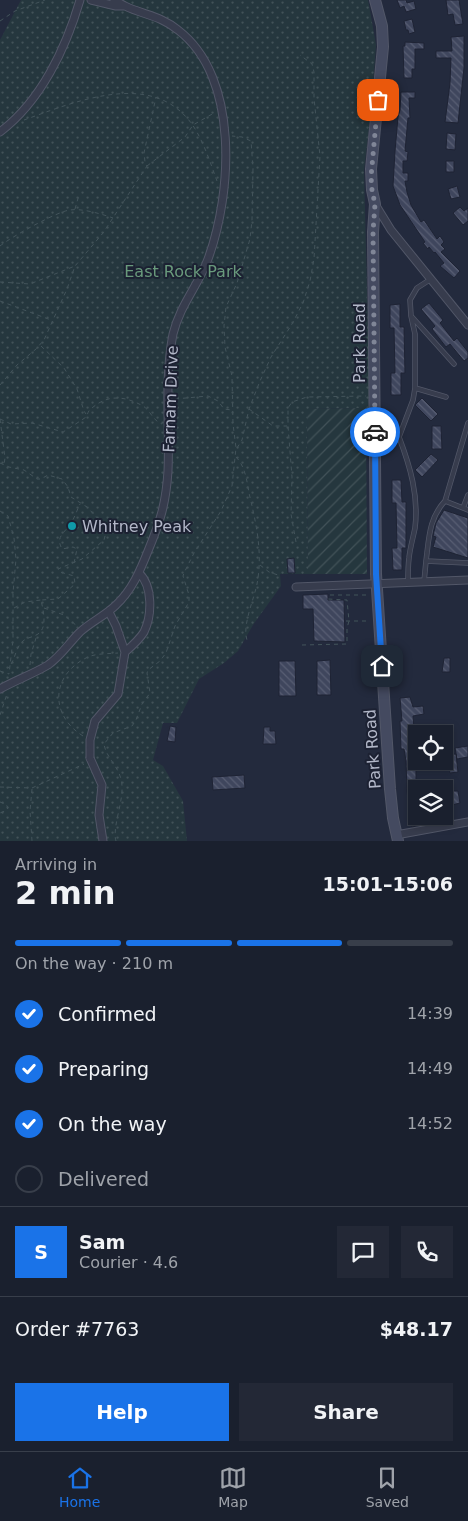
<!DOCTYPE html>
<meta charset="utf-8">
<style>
body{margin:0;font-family:"DejaVu Sans",sans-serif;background:#232836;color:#f1f3f6;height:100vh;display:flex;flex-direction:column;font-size:19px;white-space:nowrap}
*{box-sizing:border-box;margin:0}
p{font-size:16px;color:#9fa3aa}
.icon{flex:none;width:28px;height:28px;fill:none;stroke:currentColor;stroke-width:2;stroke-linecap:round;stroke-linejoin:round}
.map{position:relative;height:841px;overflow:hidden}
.drawer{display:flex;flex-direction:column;background:#1a202e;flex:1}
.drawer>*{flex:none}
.fabs{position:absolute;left:408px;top:725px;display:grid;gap:10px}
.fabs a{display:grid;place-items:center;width:45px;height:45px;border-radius:0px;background:#1a202e;box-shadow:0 2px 8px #0003,0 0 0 1px #383e4a;font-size:25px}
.pin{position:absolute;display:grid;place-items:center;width:42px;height:42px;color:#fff;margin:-21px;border-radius:10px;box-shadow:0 2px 8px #0006}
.courier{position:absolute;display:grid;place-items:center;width:50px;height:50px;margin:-25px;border:4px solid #1a73e8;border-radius:50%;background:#fff;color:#222;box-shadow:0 1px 6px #0007}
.head em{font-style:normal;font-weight:800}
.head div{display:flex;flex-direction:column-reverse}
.head{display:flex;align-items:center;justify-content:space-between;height:85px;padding:0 15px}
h1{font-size:32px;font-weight:800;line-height:38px}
.bar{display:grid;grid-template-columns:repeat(4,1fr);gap:8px 5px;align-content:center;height:60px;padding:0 15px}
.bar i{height:6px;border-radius:4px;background:#383e4a}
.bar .selected{background:#1a73e8}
.bar p{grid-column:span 4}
.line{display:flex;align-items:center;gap:12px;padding:0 15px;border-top:1px solid #383e4a}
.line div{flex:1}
.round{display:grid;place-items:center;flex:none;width:52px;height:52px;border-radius:0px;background:#232836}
ol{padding:0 15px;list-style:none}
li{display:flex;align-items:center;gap:15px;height:55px}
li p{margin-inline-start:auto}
li .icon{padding:5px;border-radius:50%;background:#1a73e8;color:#fff;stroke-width:4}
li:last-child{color:#9fa3aa}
li i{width:28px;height:28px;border:2px solid #383e4a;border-radius:50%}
.action{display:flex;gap:10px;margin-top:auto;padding:10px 15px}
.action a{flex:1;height:58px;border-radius:0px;background:#1a73e8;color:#fff;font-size:20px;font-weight:800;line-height:58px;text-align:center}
.action a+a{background:#232836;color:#f1f3f6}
.tab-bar{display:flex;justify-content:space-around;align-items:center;height:70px;border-top:1px solid #383e4a;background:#1a202e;font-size:14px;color:#9fa3aa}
.tab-bar a{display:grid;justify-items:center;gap:2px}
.tab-bar .selected{color:#1a73e8}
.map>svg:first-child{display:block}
.park{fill:url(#park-dots)}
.garden{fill:url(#garden-furrows)}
.building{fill:url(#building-back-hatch);stroke:#1e2334}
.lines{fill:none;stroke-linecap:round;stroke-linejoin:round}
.lane-casing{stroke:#525768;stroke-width:5.5}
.street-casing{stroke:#525768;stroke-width:9}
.secondary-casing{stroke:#525768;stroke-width:12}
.path{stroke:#43545b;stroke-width:1;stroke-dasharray:4 4;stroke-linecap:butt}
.lane{stroke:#373c4d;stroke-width:4}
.street{stroke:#373c4d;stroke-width:7}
.secondary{stroke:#444a60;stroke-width:10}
.street-bridge-casing{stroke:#525768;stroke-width:9;stroke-linecap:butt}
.street-bridge{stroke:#373c4d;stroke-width:7}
.done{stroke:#808697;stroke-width:5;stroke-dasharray:0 9}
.route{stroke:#1a73e8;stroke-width:6}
.culture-dot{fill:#0f9aa8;stroke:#1c2132;stroke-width:2}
.labels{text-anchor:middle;stroke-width:4;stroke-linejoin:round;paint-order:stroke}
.park-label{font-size:16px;fill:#699a7c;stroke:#1c2132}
.street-label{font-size:16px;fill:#b2b7c8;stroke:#1c2132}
.poi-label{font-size:16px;fill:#b2b7c8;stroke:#1c2132;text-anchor:start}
</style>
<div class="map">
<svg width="468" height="841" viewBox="0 0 468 841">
<defs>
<pattern id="park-dots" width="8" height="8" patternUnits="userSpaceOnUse" patternTransform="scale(1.25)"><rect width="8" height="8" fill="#25373e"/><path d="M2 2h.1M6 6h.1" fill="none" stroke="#425258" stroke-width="1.8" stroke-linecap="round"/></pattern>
<pattern id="garden-furrows" width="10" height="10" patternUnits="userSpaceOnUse" patternTransform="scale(1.25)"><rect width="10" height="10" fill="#25373e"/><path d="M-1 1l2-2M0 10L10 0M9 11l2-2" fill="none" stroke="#425258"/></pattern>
<pattern id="building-back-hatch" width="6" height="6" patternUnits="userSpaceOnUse" patternTransform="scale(1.25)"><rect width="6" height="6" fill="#3f465d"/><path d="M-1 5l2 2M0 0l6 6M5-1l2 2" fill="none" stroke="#585e73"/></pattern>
</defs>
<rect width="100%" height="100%" fill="#232a3d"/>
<path class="park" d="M21,0H368L369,5L376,45L371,111L364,170L370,408L307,409L308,574H280L281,586L253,625L238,651L224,663L199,679L177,723H163L153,760L163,766L183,801L187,841H0V40Z"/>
<path class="garden" d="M366,408L367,574H308L307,409Z"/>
<path class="building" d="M397,0H406L407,3L414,1L416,9L406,12L404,6L400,8Z
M446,0H459L463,24L455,25L453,14L448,15Z
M412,19L415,32L409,34L408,30H406L404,21Z
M464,36V68L458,123L445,122L450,83L451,58H436V51H452L451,37Z
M405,42L424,43V49H415V69H412V78H404L403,46H405Z
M401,92H415V98H409L410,118H408L405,151L408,152L407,161H403V173H408V181H405L407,192L411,205L421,222L424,220L437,239L440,236L444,242L441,245L445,249L441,252L460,271L454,278L440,266L444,263L435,252L434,253L429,247L428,249L423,243L425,242L400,205L393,186L395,151L398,117L400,110Z
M447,133L456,134L455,150L446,149Z
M446,161H454V172H446Z
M457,186L460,197L451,199L448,189Z
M460,207L464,211L468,208V221L463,225L453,213Z
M429,303L443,320L440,323L454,341L457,338L468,352V358L464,361L450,344L446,347L432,329L435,326L421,309Z
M400,304V327H404L405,373H401V395H391V373H395L394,328H390V305Z
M422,398L438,414L431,421L415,405Z
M432,426H441L442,449H432Z
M431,454L438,460L422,477L415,470Z
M392,480H401L402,502H406V548H402V570H393L392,548H397L396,503H392Z
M444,510L468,518V558L433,547L436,537L433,536L436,523Z
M294,558L295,573H288L287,559Z
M328,594V600H344L345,642L314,641L313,609H303V595Z
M444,658H450V672H442Z
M330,660L331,695H317V661Z
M279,661H295L296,696H279Z
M410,697L413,707L423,706L424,714L413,716L414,728H416V826L412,827L407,791L406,761L404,749H401L400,721H402L400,698Z
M170,726L176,727L175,742L167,741Z
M264,727H270V731H275L276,744H263Z
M468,746V757L457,759L455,748Z
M456,754L458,772L450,773L448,762L444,763V755Z
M244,775L245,788L213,790L212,777Z
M451,791H458L460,803L452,805Z"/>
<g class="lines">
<defs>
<path id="lane" d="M412,317L454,364
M415,388L446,397
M375,436L399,437L413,400L415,388V334L411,316L410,300L417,288L431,279
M399,437C410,466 419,496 415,528C413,538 410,548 409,558C408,566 408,574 408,582
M468,495L463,508L468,510
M463,508L445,501L468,423
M426,561C429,538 429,518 445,501
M424,582L426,561L468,563"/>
<path id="street" d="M91,0L116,6H124
M0,132C41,101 66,48 80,0
M375,204L391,230L468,325
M296,587L468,580
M125,652C132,646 139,640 144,632C152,616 153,586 139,573
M0,689C16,680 33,674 48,665C61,656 69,643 80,632C91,622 106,615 116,605C132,590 140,571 148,551C160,522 166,504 168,471C170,426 164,380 173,334C180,305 198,286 208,259C232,194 240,77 178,30C161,16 144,15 125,6C121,4 118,2 114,0
M95,721L118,694L125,652L116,626L109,612
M90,758L102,785L99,815L103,841
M396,835L468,822"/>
<path id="secondary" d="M375,0L382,26L383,47L371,169L372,190L375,204L373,232L376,574L390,789L393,818L398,841"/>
</defs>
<use href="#lane" class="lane-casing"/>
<use href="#street" class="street-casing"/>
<use href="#secondary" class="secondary-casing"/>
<path class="path" d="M0,21L15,11L45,0
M24,120C72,103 146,71 187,118C201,133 210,162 217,181
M147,166L185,137L193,125L214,113
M75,209L79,195
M0,246C11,237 58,211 70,210C81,208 102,214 113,218
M0,282L30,284L75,266
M0,301L51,320
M41,346L64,368L77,389L84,411L86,414
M0,385L17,365L36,349L44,340L67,289L75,266L103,233L147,166L145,162L144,153L156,97
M175,399L208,396L218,401L224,409L232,410
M249,409L273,426H287
M0,419L11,424L32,423L63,432C65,431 85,418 86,417C88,414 88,410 92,408C108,394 125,396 143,406C151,411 152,420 162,424
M0,419L5,458L4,465
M237,448L242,440L249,409L260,381L271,357L292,324L303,303L310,281L314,259L320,156L314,98V72L312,64L300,55
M236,457C245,466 247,481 249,493C256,523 263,552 257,584C254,599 242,626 247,640
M0,463L9,467L24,470L37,479H41L48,475L62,479L68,487L71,497L87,507L107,528L104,540L82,559L58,569L60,572L74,576L75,584L58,599L41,600C43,610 48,627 38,634C32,638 26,637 21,643C15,650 15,661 8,668
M0,511L8,516L14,538L16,559L13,593V640L9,674
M296,542L291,514L292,477L288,426V408L292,402L307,397L366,396
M74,563L77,549L73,547L62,549C55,536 65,533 71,523C75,517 77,510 80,504
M260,565L269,572L278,575
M330,595H369
M14,608L25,602L41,600
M44,608L64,615L77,626
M346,621H370
M302,645L347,644V628L349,621L347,600L328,599
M30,665L31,654L37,635
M0,671L9,674
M0,715L7,694
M83,736C51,716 50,678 84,659C94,653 106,654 118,653
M0,787L32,788L84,764
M32,789L30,811L32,841
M0,802L6,804L8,808L5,811L0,813
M116,841C112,829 123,802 122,787C122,768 106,759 104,744L113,733L132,726L136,720L142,704L150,693L147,673L148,670L160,661L166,653L175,626L189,602V595L183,576L184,573L194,553L221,511L232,486L236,448L233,424L232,376L225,347L224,326L226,307L237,283L250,239L252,220L253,168L251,141L242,137L232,136"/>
<use href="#lane" class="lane"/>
<use href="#street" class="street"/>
<use href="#secondary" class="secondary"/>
<defs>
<path id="street-bridge" d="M90,758V740L95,721"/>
</defs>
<use href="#street-bridge" class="street-bridge-casing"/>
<use href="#street-bridge" class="street-bridge"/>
</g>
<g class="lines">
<path class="done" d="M375,432L373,232L375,204L372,190L371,177L378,100"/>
<path class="route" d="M375,432L376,574L382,666"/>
</g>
<circle class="culture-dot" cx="72" cy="526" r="5"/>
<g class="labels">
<g class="park-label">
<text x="183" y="277">East Rock Park</text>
</g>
<g class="street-label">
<text transform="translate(359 343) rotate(-90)" y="6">Park Road</text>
<text transform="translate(170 399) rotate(-88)" y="6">Farnam Drive</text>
<text transform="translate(372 749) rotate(-94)" y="6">Park Road</text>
</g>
<g class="poi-label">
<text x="82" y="532">Whitney Peak</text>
</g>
</g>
</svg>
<div class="fabs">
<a><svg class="icon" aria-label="locate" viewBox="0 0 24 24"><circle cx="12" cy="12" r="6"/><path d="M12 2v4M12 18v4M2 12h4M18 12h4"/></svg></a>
<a><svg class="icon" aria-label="layers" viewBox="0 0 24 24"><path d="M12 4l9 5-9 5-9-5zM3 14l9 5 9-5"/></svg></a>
</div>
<div class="pin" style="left:378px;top:100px;background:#ea580c"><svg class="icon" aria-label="bag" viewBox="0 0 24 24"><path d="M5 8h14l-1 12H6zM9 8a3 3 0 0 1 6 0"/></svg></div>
<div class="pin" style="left:382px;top:666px;background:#1f2937"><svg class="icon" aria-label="home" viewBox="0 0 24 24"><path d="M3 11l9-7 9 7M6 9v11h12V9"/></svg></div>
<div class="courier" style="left:375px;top:432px"><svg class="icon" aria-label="car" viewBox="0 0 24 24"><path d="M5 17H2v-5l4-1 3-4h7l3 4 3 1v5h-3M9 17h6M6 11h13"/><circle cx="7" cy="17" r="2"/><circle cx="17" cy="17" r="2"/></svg></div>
</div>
<section class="drawer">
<div class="head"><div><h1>2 min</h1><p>Arriving in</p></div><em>15:01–15:06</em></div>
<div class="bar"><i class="selected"></i><i class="selected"></i><i class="selected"></i><i></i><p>On the way · 210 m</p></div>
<ol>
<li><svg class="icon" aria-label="check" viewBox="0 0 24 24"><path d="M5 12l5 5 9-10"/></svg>Confirmed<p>14:39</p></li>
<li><svg class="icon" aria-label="check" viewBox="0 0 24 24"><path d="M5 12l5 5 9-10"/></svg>Preparing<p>14:49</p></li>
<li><svg class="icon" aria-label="check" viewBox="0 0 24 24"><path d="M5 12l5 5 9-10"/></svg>On the way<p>14:52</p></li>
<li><i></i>Delivered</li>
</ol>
<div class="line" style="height:90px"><b class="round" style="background:#1a73e8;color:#fff">S</b><div><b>Sam</b><p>Courier · 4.6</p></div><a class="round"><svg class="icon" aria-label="chat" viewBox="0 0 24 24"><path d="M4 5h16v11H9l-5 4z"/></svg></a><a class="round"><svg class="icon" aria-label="phone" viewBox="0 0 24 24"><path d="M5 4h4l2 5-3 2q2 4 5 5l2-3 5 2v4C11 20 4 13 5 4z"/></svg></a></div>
<div class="line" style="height:65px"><div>Order #7763</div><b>$48.17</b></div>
<div class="action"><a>Help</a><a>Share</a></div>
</section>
<nav class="tab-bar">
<a class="selected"><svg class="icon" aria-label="home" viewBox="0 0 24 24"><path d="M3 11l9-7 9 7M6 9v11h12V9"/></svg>Home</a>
<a><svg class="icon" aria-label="map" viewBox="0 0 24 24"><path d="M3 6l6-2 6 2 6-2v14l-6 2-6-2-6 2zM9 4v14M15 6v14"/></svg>Map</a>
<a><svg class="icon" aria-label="saved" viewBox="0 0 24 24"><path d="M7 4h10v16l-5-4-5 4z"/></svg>Saved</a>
</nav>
